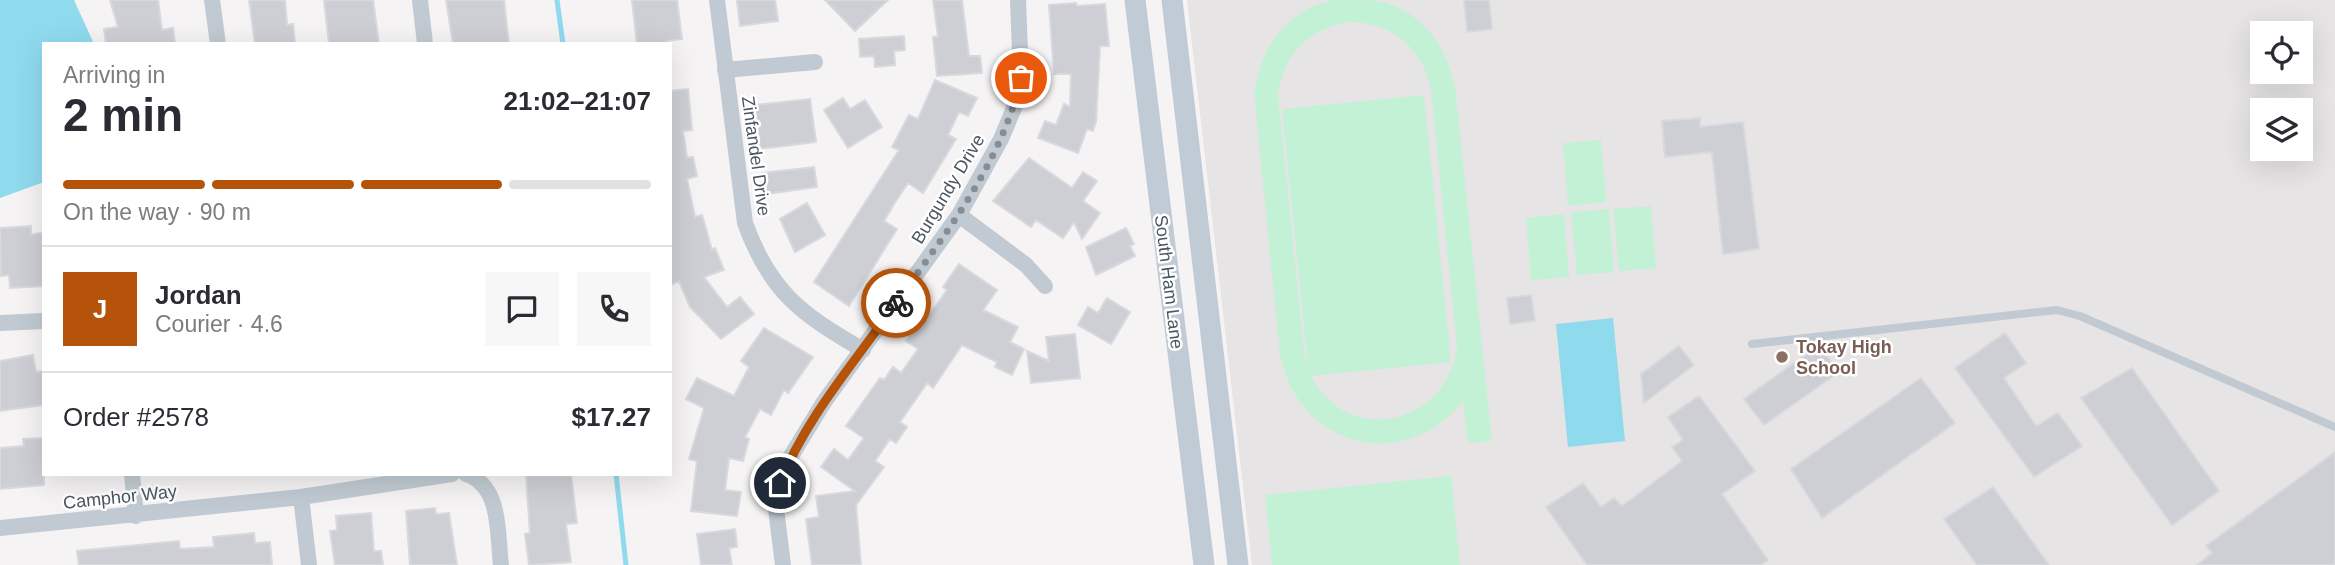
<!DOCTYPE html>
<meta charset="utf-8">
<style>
body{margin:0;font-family:Helvetica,sans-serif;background:#f7f7f7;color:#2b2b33;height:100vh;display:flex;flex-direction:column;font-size:26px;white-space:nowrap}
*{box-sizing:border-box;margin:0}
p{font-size:23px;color:#7c7c81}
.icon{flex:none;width:38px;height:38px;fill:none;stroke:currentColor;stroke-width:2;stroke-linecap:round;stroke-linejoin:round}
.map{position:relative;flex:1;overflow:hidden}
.side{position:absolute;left:42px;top:42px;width:630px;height:434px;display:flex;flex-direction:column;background:#fff;border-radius:0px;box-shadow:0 7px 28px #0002}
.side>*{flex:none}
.fabs{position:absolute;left:2250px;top:21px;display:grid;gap:14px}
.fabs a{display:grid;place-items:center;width:63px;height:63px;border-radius:0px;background:#fff;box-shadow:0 7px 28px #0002;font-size:35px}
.pin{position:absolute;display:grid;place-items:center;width:60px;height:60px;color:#fff;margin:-30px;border:4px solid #fff;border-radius:50%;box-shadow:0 2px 7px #0007}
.courier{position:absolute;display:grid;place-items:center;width:70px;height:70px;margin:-35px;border:5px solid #b45309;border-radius:50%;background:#fff;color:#222;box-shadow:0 2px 9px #0007}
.head em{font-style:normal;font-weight:700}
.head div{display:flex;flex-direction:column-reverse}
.head{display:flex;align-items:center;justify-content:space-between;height:119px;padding:0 21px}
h1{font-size:46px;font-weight:700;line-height:52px}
.bar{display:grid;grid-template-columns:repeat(4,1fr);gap:10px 7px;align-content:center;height:84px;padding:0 21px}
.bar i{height:9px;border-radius:5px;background:#e1e1e2}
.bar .selected{background:#b45309}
.bar p{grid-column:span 4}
.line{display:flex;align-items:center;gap:18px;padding:0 21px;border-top:2px solid #e1e1e2}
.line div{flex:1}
.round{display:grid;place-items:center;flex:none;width:74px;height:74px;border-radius:0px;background:#f7f7f7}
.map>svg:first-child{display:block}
.education{fill:#e6e4e5;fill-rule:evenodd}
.green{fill:#c3f1d5;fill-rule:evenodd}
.water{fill:#90daee}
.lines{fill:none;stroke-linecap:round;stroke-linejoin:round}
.stream{stroke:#90daee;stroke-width:5}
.building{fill:#cdcfd5;stroke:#d7d9de;stroke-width:2}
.lane{stroke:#c1cad2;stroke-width:8}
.street{stroke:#c1cad2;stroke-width:16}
.secondary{stroke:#c1cbd6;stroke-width:21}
.done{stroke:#868d94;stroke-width:7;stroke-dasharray:0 12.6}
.route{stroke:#b45309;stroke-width:9}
.education-dot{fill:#8d6e63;stroke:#fff;stroke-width:2.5}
.labels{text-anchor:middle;stroke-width:5;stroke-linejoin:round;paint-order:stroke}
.street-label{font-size:18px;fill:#4a5661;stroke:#fff}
.education-label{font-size:18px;font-weight:bold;fill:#785e54;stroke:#fff;text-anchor:start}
</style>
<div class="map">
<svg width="2335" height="565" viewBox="0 0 2335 565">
<rect width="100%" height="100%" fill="#f5f3f3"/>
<path class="education" d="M1187,0H2335V565H1252ZM2263,33H2301V72H2263ZM2263,110H2301V149H2263Z"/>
<path class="green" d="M1335,0C1349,0 1366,0 1379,1C1422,11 1447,47 1455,87L1492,441L1468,443L1463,401C1403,476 1297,446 1280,354L1254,93C1260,48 1288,8 1335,0ZM1347,22C1390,21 1423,47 1431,90L1457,347C1447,425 1348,448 1311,376L1451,362L1424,95L1282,109L1308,367L1304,351L1278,95C1283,55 1308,30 1347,22Z
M1601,140L1606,202L1568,206L1563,143Z
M1651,206L1656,268L1619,271L1613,209Z
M1609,209L1614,272L1577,275L1571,212Z
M1564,214L1569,277L1531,280L1526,218Z
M1451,476L1460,565H1272L1265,495Z"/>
<path class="water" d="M0,0H74L94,44H44V182L0,198Z
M1613,318L1625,441L1568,447L1556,324Z"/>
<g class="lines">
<path class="stream" d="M557,0L563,44
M616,474L626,565"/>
</g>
<path class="building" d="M110,0H158L162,30L173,28L175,44H106L104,29L118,27Z
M249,0H285L287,25L293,24L295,44H255Z
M324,0H373L379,44H329Z
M446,0H504L509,44H453Z
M632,0H677L682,39L667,41L668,44H637Z
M737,0H775L778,21L740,26Z
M825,0H888L855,31Z
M933,0H962L969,56H980L982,73L937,76L933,37L938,36Z
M1464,0H1489L1492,29L1467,32Z
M1076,3L1077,6L1105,4L1109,46H1100L1096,121L1093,131L1087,129L1078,153L1038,138L1045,121L1056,125L1064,104L1070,107L1071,74H1054L1049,5Z
M904,36L905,50L894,51L895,65L875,67L874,56L860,57L859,39Z
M935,80L977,98L968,116L959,112L948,135L956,139L923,193L908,183L894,204L884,221L897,229L849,306L814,282L899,150L892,147L909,115L918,119Z
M688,89L692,130L683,131L687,158L693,157L697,176L687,179L695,217L702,215L712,250L715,248L724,270L704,277L727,307L740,297L754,314L721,339L690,307L679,281L670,285V91Z
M843,98L850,109L865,100L882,127L848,148L824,110Z
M810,99L816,142L760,149L755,105Z
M1700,118V127L1743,122L1759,249L1723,254L1712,152L1665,157L1662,121Z
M1029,158L1072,188L1083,172L1097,181L1083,201L1100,213L1082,239L1074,222L1063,238L1036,220L1031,227L993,201Z
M814,167L817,187L766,194L763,173Z
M807,203L825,235L795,252L780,219Z
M31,226V235L44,232V286L10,288L9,275L1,276L0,228Z
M1126,228L1134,244L1130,246L1135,256L1096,275L1086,247Z
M959,264L997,290L983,310L1018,327L1010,342L1024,349L1012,375L995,367L997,362L962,345L933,388L927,383L900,422L907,427L896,443L890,439L875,461L884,467L856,505L861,565H812L806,519L819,517L816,496L855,491L821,467L834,449L848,460L864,438L846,426L880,378L884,380L893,367L901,373L918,349L906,341L918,325L921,327L947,290L943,287Z
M1531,295L1535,321L1510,324L1507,298Z
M1107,298L1130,312L1111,344L1078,325L1088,307L1098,313Z
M764,328L813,357L788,393L784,390L771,415L760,409L745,437L749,439L743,461L729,458L725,490L741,492L737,516L691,511L697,461L689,459L704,408L686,399L697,378L734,396L749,367L741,361Z
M2005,333L2026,363L2004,378L2036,426L2058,413L2082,446L2034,477L1955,368Z
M1075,334L1080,378L1031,383L1027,351L1049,361L1046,337Z
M1819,345L1839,372L1764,425L1744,399Z
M1679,346L1694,365L1644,403L1641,374Z
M33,355L36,372L44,371V405L0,411V361Z
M2132,368L2219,491L2172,525L2081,398Z
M1921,378L1955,423L1822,518L1791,469Z
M1699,396L1755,471L1722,494L1768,560L1760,565H1587L1546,507L1583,483L1601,507L1614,498L1622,506L1682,461L1672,447L1683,440L1668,417Z
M44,438V485L0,489V448L24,446L23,439Z
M2335,452V565H2197L2212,553L2206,546Z
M526,474H571L577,523L566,524L571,562L529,565L525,534L530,533Z
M1993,487L2049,565H1977L1944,519Z
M435,508L436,514L449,513L457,565H410L406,511Z
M371,513L374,551H381L383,565H335L330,531L337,530L336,516Z
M735,529L737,547L729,548L732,565H701L697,534Z
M254,533L255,543L270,542L272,565H79L77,551L179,541L180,549L214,547L213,537Z"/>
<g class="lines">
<path class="lane" d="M1752,344L2057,310L2080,316L2335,427"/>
<path class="street" d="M212,0L218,44
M420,0L425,44
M717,0L745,223C770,292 801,314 863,350
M725,70L815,62
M959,215L1026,265L1045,286
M0,323L44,321
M132,474L136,516
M466,474C502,486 497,534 501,565
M301,497L309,565
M0,528L301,497L452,474
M783,565L776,509L780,483L788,461L824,402L959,215L1001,139L1014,108L1021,78L1018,0"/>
<path class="secondary" d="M1135,0L1204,565
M1172,0L1238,565"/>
</g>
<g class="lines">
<path class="done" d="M896,303C945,234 1002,163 1021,78"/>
<path class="route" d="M780,483C806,417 856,361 896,303"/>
</g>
<circle class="education-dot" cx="1782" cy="357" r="7"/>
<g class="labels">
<g class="street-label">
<text transform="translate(756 156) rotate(82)" y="6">Zinfandel Drive</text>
<text transform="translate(948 189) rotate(-59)" y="6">Burgundy Drive</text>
<text transform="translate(1169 282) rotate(83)" y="6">South Ham Lane</text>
<text transform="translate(120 497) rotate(-6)" y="6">Camphor Way</text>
</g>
<g class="education-label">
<text x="1796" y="353">Tokay High<tspan x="1796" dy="21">School</tspan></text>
</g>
</g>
</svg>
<div class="fabs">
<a><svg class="icon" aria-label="locate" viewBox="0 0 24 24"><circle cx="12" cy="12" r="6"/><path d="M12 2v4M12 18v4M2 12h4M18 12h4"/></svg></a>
<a><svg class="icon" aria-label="layers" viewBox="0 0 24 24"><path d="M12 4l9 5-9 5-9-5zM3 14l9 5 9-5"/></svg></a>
</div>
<div class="pin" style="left:1021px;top:78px;background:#ea580c"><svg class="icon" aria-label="bag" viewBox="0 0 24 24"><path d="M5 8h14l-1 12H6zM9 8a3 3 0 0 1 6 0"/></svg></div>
<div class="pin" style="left:780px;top:483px;background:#1f2937"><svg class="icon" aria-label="home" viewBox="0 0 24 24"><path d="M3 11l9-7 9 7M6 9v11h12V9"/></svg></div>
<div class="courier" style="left:896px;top:303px"><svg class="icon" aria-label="bike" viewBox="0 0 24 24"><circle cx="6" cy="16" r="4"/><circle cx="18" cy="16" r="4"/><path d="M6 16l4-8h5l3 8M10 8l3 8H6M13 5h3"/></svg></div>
<section class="side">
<div class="head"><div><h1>2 min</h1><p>Arriving in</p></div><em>21:02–21:07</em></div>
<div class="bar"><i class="selected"></i><i class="selected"></i><i class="selected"></i><i></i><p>On the way · 90 m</p></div>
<div class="line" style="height:126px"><b class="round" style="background:#b45309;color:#fff">J</b><div><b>Jordan</b><p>Courier · 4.6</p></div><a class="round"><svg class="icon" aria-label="chat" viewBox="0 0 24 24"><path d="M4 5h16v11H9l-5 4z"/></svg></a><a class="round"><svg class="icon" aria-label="phone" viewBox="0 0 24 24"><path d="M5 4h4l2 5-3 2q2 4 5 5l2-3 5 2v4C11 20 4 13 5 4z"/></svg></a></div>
<div class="line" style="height:91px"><div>Order #2578</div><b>$17.27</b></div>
</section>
</div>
